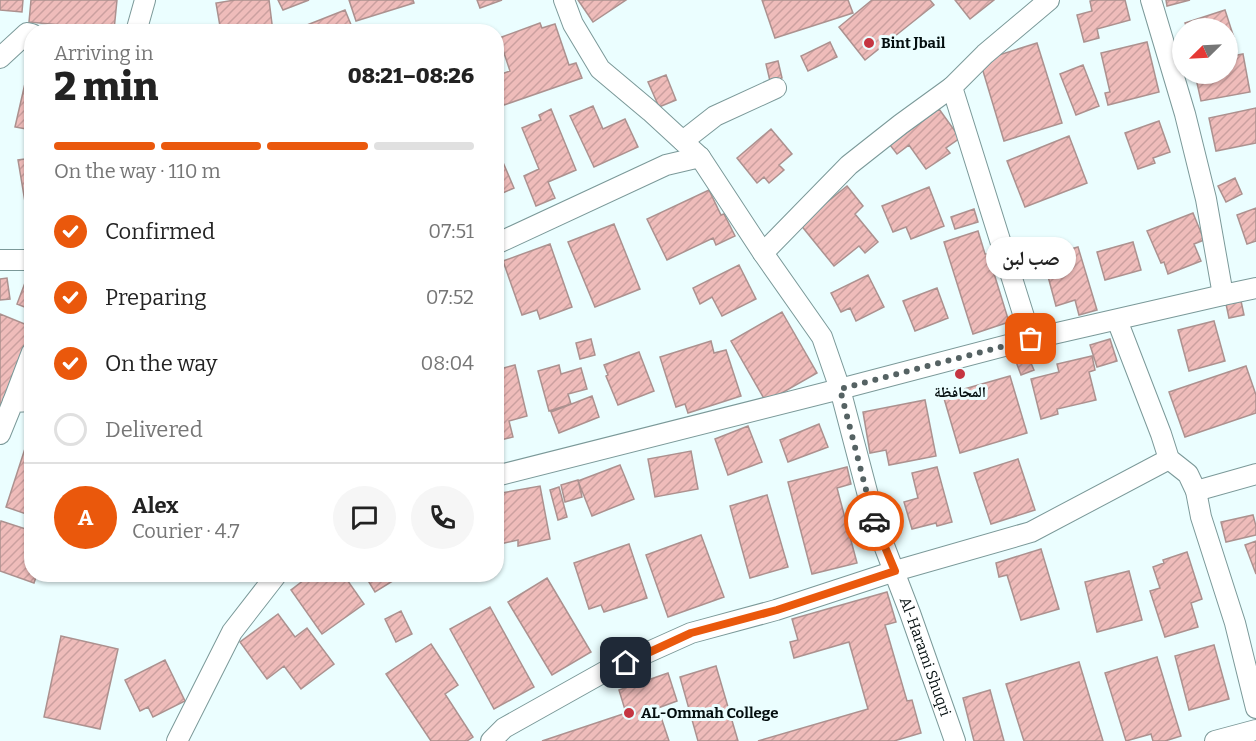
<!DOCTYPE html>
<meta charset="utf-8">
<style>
body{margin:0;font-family:Bitter,"Noto Naskh Arabic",serif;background:#f6f6f6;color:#222;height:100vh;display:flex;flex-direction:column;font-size:22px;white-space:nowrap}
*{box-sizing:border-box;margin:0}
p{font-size:20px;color:#767676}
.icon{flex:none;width:33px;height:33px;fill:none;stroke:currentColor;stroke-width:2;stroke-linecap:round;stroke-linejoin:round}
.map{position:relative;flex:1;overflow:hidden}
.drawer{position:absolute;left:24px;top:24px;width:480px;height:558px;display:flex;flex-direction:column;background:#fff;border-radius:24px;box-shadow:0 2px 4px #0004}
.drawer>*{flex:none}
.needle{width:39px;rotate:246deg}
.controls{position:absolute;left:1172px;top:18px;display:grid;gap:12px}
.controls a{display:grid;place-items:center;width:66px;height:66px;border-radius:50%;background:#fff;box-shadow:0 2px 4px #0004;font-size:30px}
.pin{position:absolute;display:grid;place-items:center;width:51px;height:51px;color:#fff;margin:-26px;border-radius:12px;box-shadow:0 3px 9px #0006}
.courier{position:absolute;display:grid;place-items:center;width:60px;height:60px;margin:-30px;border:4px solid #ea580c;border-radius:50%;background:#fff;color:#222;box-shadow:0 2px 8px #0007}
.bubble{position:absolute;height:42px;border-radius:21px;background:#fff;box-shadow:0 2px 4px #0004;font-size:20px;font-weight:800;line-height:42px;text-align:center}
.head em{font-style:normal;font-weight:800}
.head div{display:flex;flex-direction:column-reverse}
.head{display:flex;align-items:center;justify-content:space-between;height:102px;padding:0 30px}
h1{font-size:39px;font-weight:800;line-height:45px}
.bar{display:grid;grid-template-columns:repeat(4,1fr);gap:9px 6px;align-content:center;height:72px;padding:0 30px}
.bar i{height:8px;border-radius:4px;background:#e0e0e0}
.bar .active{background:#ea580c}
.bar p{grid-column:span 4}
.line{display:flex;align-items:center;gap:15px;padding:0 30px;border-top:2px solid #e0e0e0}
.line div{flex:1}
.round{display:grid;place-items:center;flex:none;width:63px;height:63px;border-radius:32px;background:#f6f6f6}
ol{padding:0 30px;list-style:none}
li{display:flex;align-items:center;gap:18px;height:66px}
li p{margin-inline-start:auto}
li .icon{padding:6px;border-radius:50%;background:#ea580c;color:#fff;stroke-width:4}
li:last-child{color:#767676}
li i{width:33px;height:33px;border:3px solid #e0e0e0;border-radius:50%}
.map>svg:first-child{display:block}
.building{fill:url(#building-hatch);stroke:#ac918f;stroke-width:1.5}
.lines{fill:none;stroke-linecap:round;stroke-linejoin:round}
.minor-casing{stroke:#7b9999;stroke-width:22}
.minor{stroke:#fff;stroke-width:20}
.done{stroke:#556263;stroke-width:6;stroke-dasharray:0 10.8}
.route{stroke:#ea580c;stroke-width:8}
.poi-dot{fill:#c53541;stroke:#ebfeff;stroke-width:2}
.labels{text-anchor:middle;stroke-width:6;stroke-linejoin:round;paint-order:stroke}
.poi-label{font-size:15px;font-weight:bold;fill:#040e0f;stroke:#ebfeff;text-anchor:start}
.street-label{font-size:15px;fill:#040e0f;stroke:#ebfeff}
</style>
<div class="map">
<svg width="1256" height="741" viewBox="0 0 1256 741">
<defs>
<pattern id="building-hatch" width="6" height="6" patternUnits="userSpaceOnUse" patternTransform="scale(1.5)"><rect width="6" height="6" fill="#efbcba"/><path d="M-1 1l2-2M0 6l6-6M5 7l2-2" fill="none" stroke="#cba09f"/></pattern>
</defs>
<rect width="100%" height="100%" fill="#ebfeff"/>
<path class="building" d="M0,0H23L22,12L0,10Z
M31,0H117L114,30L29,22Z
M235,0H269L273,32H221L216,3Z
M278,0H309L283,10Z
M349,0H413L414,3L356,21Z
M477,0H502L480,8Z
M578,0H626L593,22Z
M762,0H848L853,13L775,38Z
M872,0H930L934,5L865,60L839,27Z
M955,0H994L970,19Z
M1095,0H1125L1130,20L1097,29L1099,38L1084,42L1077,15L1092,11L1090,1Z
M1166,0H1190L1167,6Z
M345,10L354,32H304L302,27Z
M1225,10L1236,44L1227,47V28H1187L1185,23Z
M540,23L542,28L555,24L569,65L576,63L582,78L504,105L496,82V76L510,71L499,38Z
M830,42L837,57L808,71L801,56Z
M1147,42L1159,92L1108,105L1105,93L1110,92L1101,53Z
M1037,43L1062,123L1004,141L980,61Z
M32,53V130L15,127Z
M1243,54L1250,92L1201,101L1195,74H1227V57Z
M778,61L782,78L770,81L766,64Z
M1083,65L1099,106L1076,115L1060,74Z
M666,75L676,100L659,107L648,82Z
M593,106L603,129L625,119L638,147L594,167L570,116Z
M1256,108V143L1216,151L1209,118Z
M551,109L576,170L548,182L555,198L536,206L524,176L539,169L522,128L541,120L539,115Z
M939,109L960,138L946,148L950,153L926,169L909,145L897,154L890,145Z
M1159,121L1170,152L1153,158L1155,163L1138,169L1125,133Z
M771,129L792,154L779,165L784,170L769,183L764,177L757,183L737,158Z
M1069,136L1087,183L1025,207L1007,161Z
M32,158V231L30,232L18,160Z
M502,160L514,188L496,196V163Z
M1235,178L1242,194L1226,202L1218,186Z
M847,186L863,206L855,214L878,242L865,253L859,246L834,266L800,224Z
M929,187L944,226L911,239L906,227L893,232L882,206Z
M709,190L721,215L724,214L735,236L716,245L713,238L667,260L647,219Z
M1256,208V242V241L1247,244L1237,215Z
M974,209L978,222L955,229L951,217Z
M1193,213L1204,240L1194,244L1201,261L1168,274L1164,262L1161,263L1147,231Z
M614,224L640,289L595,307L568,242Z
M978,231L985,254H988L1009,322L973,334L944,242Z
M1133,242L1141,270L1105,280L1097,252Z
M550,244L572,307L540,319L537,310L522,315L503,261Z
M1078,247L1097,310L1079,315L1075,300L1056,306L1046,269L1052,267L1049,255Z
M739,265L756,299L722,316L712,297L700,304L693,288Z
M28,275L32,276V310L17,304Z
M868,275L884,307L856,321L850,308L841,312L831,293Z
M7,278L10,299L0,300V279Z
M937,288L948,318L915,331L903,301Z
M1241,301L1244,315L1229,318L1226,304Z
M782,312L817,373L766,402L731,341Z
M496,313L503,332L496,334Z
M0,314L32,327V336L0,415Z
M1214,321L1225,361L1189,371L1178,330Z
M591,339L595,355L580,359L576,343Z
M1110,339L1117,361L1097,367L1090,345Z
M711,341L714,353L726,350L741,396L688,413L685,404L676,407L660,357Z
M639,352L654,391L618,405L606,376L608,375L604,365Z
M1027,354L1034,370L1021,375L1015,359Z
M1092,356L1095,370L1089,372L1096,400L1057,409L1058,414L1041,419L1031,379L1059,372L1057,364Z
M515,365L527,416L509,421L513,437L496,441V370Z
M559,365L561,374L581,368L587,389L568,394L571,404L549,411L538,371Z
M1246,366L1256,395V413L1185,437L1169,392Z
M1010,376L1027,433L960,453L943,395Z
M592,396L599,417L559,433L551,412Z
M925,400L936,456L889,465L886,450L870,453L863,412Z
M819,424L828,447L788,462L780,440Z
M748,426L762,462L728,475L715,439Z
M32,427V516L6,507Z
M691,451L698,489L655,497L648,459Z
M1018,459L1035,510L991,524L974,473Z
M620,465L634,499L592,516L578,481Z
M847,467L851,484L837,488L857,563L812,574L788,482Z
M937,467L952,522L937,526L936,523L912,529L904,502L918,498L912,473Z
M578,480L582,497L565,502L561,485Z
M540,486L550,539L518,546V540L496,545V494Z
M559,487L567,517L558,520L550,490Z
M767,495L788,567L750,578L730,506Z
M1253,515L1256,526V535L1226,542L1221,522Z
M1,521L32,531V574H37L34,583L0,571V525Z
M701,535L724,597L668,617L646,555Z
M1256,541V574L1245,545Z
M629,544L647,598L604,612L601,605L589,609L574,563Z
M1041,549L1059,609L1021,620L1007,575L999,577L996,563Z
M1187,552L1202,599L1191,603L1198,627L1165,637L1150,591L1160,588L1153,567L1164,563L1163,560Z
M1129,571L1142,620L1097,632L1085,582Z
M312,574H343L364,604L322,634L291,590Z
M364,574H404L375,592Z
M547,578L591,652L552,675L508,602Z
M887,592L896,622L885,625L907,701L912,700L921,733L894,741H758L868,709L849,642L794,658L790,642L798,640L792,619Z
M490,607L534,687L494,709L450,629Z
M401,611L412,634L396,642L385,619Z
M278,614L295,637L307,628L334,664L301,689L284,666L267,679L240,642Z
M61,636L118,649L100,729L44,717Z
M431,644L458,685L445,694L473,737L467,741H431L386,674Z
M1214,645L1229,699L1189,710L1175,656Z
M1157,657L1181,736L1165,741H1153L1151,734L1126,741L1105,673Z
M165,660L185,701L153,717L148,707L140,711L125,680Z
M1079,662L1103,741H1024L1006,684Z
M716,666L738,741H698L680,677Z
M668,673L677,701L658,708L669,741H542L626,713L619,690Z
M990,690L1004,741H974L963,698Z"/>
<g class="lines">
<defs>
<g id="minor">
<path d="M564,0L573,24L600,69L650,111L700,157"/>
<path d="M1049,0L985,54L952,87L1031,339L1223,295"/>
<path d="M1151,0L1185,114L1206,199L1223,295L1256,288"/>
<path d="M136,32L145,0"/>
<path d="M0,58L27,33L32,34"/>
<path d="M683,141L715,116L776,88"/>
<path id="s1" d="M496,244L666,165L700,157L763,253L822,337L840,389L875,522L910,613L955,741"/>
<path d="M763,253L849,165L901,124L952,87"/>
<path d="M0,260H32"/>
<path d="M1117,320L1161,434L1169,459L1188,474L1196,491L1201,517L1235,623L1256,708"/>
<path d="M13,402L32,352"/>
<path d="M0,434L13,402L32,401"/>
<path d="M496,476L840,389L1031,339"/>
<path d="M1196,491L1256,474"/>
<path d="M177,741L232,632L277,574"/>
<path d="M491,741L504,728L604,672L691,633L776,610L895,571L1031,532L1169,459"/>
<path d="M1215,741L1256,730"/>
</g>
</defs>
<use href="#minor" class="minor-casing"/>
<use href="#minor" class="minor"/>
</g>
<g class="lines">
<path class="done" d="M874,521L840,389L1031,339"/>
<path class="route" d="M626,663L691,633L777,610L895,571L874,521"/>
</g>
<g class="poi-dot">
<circle cx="869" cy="43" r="6"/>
<circle cx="960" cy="374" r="6"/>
<circle cx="629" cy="713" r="6"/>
</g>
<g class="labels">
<g class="poi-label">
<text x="881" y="48">Bint Jbail</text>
<text x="960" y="397" text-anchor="middle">المحافظة</text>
<text x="641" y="718">AL-Ommah College</text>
</g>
<g class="street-label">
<text dy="5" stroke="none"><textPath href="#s1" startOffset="776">Al-Harami Shuqri</textPath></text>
</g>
</g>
</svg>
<div class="controls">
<a><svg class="needle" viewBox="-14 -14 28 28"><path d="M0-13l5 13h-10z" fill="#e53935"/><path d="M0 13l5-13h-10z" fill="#767676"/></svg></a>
</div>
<div class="pin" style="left:1031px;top:339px;background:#ea580c"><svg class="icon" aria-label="bag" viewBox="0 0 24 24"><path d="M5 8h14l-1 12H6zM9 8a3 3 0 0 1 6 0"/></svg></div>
<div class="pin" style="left:626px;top:663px;background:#1f2937"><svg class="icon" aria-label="home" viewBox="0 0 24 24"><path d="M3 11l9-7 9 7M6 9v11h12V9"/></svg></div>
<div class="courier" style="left:874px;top:521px"><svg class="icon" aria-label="car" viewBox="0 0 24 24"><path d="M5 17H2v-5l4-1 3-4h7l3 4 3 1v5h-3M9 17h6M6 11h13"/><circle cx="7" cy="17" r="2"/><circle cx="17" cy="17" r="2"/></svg></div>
<div class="bubble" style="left:986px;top:237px;width:90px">صب لبن</div>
<section class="drawer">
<div class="head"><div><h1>2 min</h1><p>Arriving in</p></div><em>08:21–08:26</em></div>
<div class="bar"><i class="active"></i><i class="active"></i><i class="active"></i><i></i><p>On the way · 110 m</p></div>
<ol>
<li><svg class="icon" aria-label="check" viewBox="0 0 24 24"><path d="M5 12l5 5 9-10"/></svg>Confirmed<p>07:51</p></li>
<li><svg class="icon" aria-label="check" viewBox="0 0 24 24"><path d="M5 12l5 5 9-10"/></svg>Preparing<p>07:52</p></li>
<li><svg class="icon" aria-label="check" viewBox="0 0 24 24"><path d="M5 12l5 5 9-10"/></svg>On the way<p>08:04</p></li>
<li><i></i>Delivered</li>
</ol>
<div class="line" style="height:108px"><b class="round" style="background:#ea580c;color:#fff">A</b><div><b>Alex</b><p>Courier · 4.7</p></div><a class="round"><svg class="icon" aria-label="chat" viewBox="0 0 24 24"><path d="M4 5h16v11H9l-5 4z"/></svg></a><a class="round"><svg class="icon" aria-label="phone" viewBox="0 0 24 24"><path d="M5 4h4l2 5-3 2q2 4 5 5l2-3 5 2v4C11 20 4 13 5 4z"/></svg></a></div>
</section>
</div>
